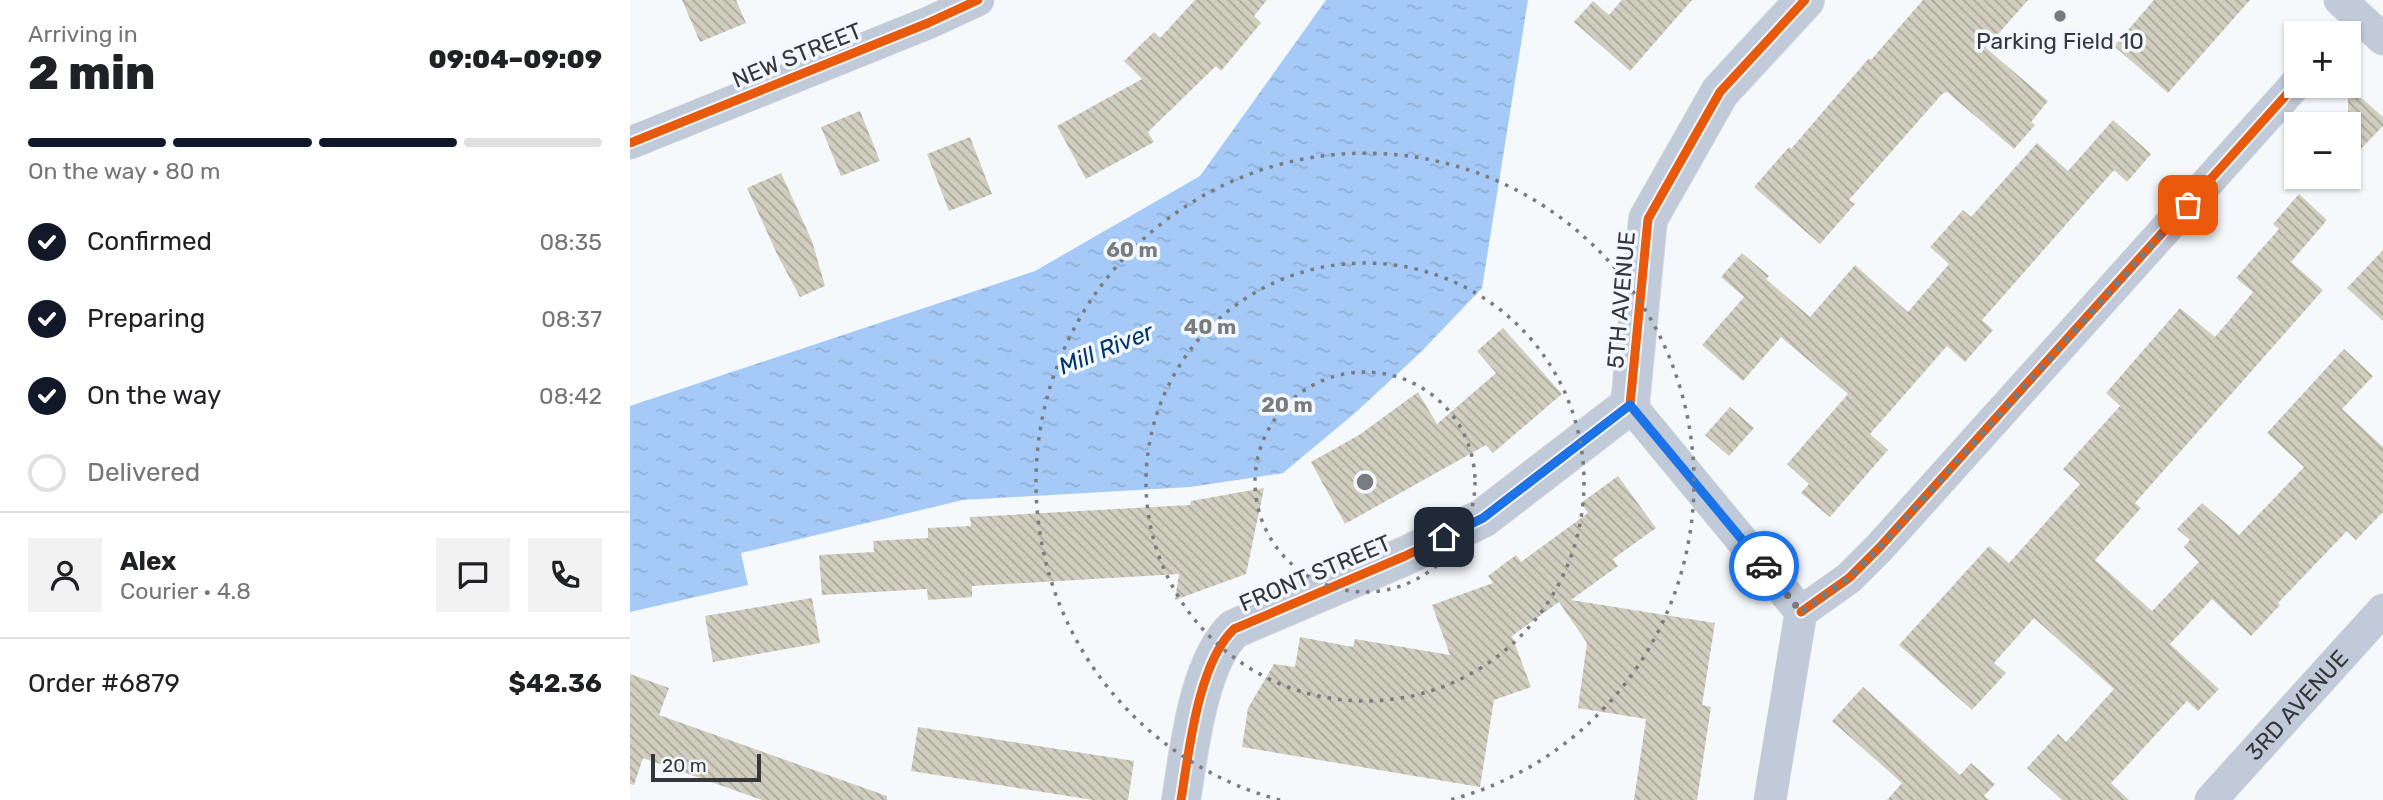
<!DOCTYPE html>
<meta charset="utf-8">
<style>
body{margin:0;font-family:Rubik,sans-serif;background:#f2f2f2;color:#202124;height:100vh;display:flex;flex-direction:column;font-size:26px;white-space:nowrap}
*{box-sizing:border-box;margin:0}
p{font-size:23px;color:#757577}
.icon{flex:none;width:38px;height:38px;fill:none;stroke:currentColor;stroke-width:2;stroke-linecap:round;stroke-linejoin:round}
.map{position:relative;flex:1;overflow:hidden}
.sheet{display:flex;flex-direction:column;background:#fff;width:630px}
.sheet>*{flex:none}
.buttons{position:absolute;left:1654px;top:21px;display:grid;gap:14px}
.buttons a{display:grid;place-items:center;width:77px;height:77px;border-radius:0px;background:#fff;box-shadow:0 2px 5px #0004;font-size:35px}
.scale{position:absolute;left:21px;bottom:18px;width:110px;box-sizing:border-box;padding-left:7px;border:4px solid #35373a;border-top:0;font-size:19px;line-height:24px;white-space:nowrap;color:#35373a;-webkit-text-stroke:5px #f3f8ff;paint-order:stroke}
.pin{position:absolute;display:grid;place-items:center;width:60px;height:60px;color:#fff;margin:-30px;border-radius:14px;box-shadow:0 4px 10px #0006}
.courier{position:absolute;display:grid;place-items:center;width:70px;height:70px;margin:-35px;border:5px solid #1a73e8;border-radius:50%;background:#fff;color:#222;box-shadow:0 2px 9px #0007}
.head em{font-style:normal;font-weight:800}
.head div{display:flex;flex-direction:column-reverse}
.head{display:flex;align-items:center;justify-content:space-between;height:119px;padding:0 28px}
h1{font-size:46px;font-weight:800;line-height:52px}
.bar{display:grid;grid-template-columns:repeat(4,1fr);gap:10px 7px;align-content:center;height:84px;padding:0 28px}
.bar i{height:9px;border-radius:5px;background:#e0e0e0}
.bar .active{background:#111827}
.bar p{grid-column:span 4}
.line{display:flex;align-items:center;gap:18px;padding:0 28px;border-top:2px solid #e0e0e0}
.line div{flex:1}
.round{display:grid;place-items:center;flex:none;width:74px;height:74px;border-radius:0px;background:#f2f2f2}
ol{padding:0 28px;list-style:none}
li{display:flex;align-items:center;gap:21px;height:77px}
li p{margin-inline-start:auto}
li .icon{padding:7px;border-radius:50%;background:#111827;color:#fff;stroke-width:4}
li:last-child{color:#757577}
li i{width:38px;height:38px;border:4px solid #e0e0e0;border-radius:50%}
main{display:flex;flex:1;min-height:0}
.map>svg:first-child{display:block}
.water{fill:url(#water-ripples)}
.building{fill:url(#building-back-hatch)}
.lines{fill:none;stroke-linecap:round;stroke-linejoin:round}
.minor-casing{stroke:#d4d6d8;stroke-width:33}
.tertiary-casing{stroke:#d4d6d8;stroke-width:40}
.minor{stroke:#c0cad8;stroke-width:32}
.tertiary{stroke:#c0cad8;stroke-width:38}
.cycleway-casing{stroke:#f3f8ff;stroke-width:13}
.cycleway{stroke:#e8590c;stroke-width:9}
.done{stroke:#797b7e;stroke-width:7;stroke-dasharray:0 12.6}
.route{stroke:#1a73e8;stroke-width:9}
.ring{fill:none;stroke:#797b7e;stroke-width:3.5;stroke-dasharray:3.5 7}
.poi-dot{fill:#797b7e;stroke:#f3f8ff;stroke-width:2.5}
.labels{text-anchor:middle;stroke-width:7;stroke-linejoin:round;paint-order:stroke}
.poi-label{font-size:23px;fill:#35373a;stroke:#f3f8ff}
.street-label{font-size:23px;fill:#35373a;stroke:#f3f8ff}
.water-label{font-size:24px;font-style:italic;fill:#01376d;stroke:#f3f8ff}
.centre{fill:#797b7e;stroke:#f3f8ff;stroke-width:3.5}
.ring-label{font-size:21px;text-anchor:middle;font-weight:bold;fill:#797b7e;stroke:#f3f8ff;stroke-width:7;stroke-linejoin:round;paint-order:stroke}
</style>
<main>
<section class="sheet">
<div class="head"><div><h1>2 min</h1><p>Arriving in</p></div><em>09:04–09:09</em></div>
<div class="bar"><i class="active"></i><i class="active"></i><i class="active"></i><i></i><p>On the way · 80 m</p></div>
<ol>
<li><svg class="icon" aria-label="check" viewBox="0 0 24 24"><path d="M5 12l5 5 9-10"/></svg>Confirmed<p>08:35</p></li>
<li><svg class="icon" aria-label="check" viewBox="0 0 24 24"><path d="M5 12l5 5 9-10"/></svg>Preparing<p>08:37</p></li>
<li><svg class="icon" aria-label="check" viewBox="0 0 24 24"><path d="M5 12l5 5 9-10"/></svg>On the way<p>08:42</p></li>
<li><i></i>Delivered</li>
</ol>
<div class="line" style="height:126px"><a class="round"><svg class="icon" aria-label="person" viewBox="0 0 24 24"><circle cx="12" cy="8" r="4"/><path d="M4 21q1-7 8-7t8 7"/></svg></a><div><b>Alex</b><p>Courier · 4.8</p></div><a class="round"><svg class="icon" aria-label="chat" viewBox="0 0 24 24"><path d="M4 5h16v11H9l-5 4z"/></svg></a><a class="round"><svg class="icon" aria-label="phone" viewBox="0 0 24 24"><path d="M5 4h4l2 5-3 2q2 4 5 5l2-3 5 2v4C11 20 4 13 5 4z"/></svg></a></div>
<div class="line" style="height:91px"><div>Order #6879</div><b>$42.36</b></div>
</section>
<div class="map">
<svg width="1753" height="800" viewBox="0 0 1753 800">
<defs>
<pattern id="water-ripples" width="26" height="14" patternUnits="userSpaceOnUse" patternTransform="scale(1.75)"><rect width="26" height="14" fill="#a6caf7"/><path d="M2 4q2-2 4 0t4 0M15 11q2-2 4 0t4 0" fill="none" stroke="#90aed4"/></pattern>
<pattern id="building-back-hatch" width="6" height="6" patternUnits="userSpaceOnUse" patternTransform="scale(1.75)"><rect width="6" height="6" fill="#d1cebf"/><path d="M-1 5l2 2M0 0l6 6M5-1l2 2" fill="none" stroke="#aaa89c"/></pattern>
</defs>
<rect width="100%" height="100%" fill="#f6f9fc"/>
<path class="water" d="M696,0H898L852,288L791,352L725,413L653,473L560,487L333,500L111,553L118,585L0,612V406L405,271L570,176Z"/>
<path class="building" d="M52,0H106L116,23L70,42Z
M565,0H637L624,16L631,23L591,71L586,66L518,132L524,142L456,179L427,126L512,79L494,61L524,32L530,38Z
M992,0H1062L1000,71L944,22L963,1L979,15Z
M1293,0H1398L1356,48L1418,101L1401,122L1405,125L1384,149L1317,92L1312,94L1219,200L1225,204L1190,244L1124,187L1159,147L1161,149L1239,58L1241,60Z
M1524,0H1620L1538,93L1484,46Z
M1718,86L1753,117V126L1718,162Z
M230,111L250,161L211,176L191,127Z
M1483,120L1521,154L1497,182L1484,170L1352,320L1363,330L1335,362L1317,346L1240,434L1258,450L1200,517L1171,493L1179,484L1157,464L1218,394L1151,337L1113,381L1072,345L1114,297L1091,277L1112,253L1139,276L1136,279L1180,317L1225,265L1278,312L1319,264L1300,247L1333,210L1341,217L1407,143L1438,171Z
M340,137L362,194L319,211L297,154Z
M151,173L182,241L195,286L170,297L148,256L117,188Z
M1669,194L1697,220L1661,262L1693,290L1505,503L1511,508L1465,560L1522,611L1569,562L1554,547L1560,540L1547,529L1572,503L1609,535L1674,467L1637,433L1714,349L1743,376L1712,409L1753,447V512L1726,540L1717,531L1648,603L1650,605L1621,636L1582,599L1540,644L1589,689L1568,711L1557,701L1481,783L1499,800H1432L1397,768L1428,734L1436,742L1484,689L1404,618L1364,663L1376,673L1342,710L1269,645L1359,546L1379,563L1450,484L1433,469L1490,406L1476,393L1550,308L1585,337L1623,292L1606,278L1649,229L1643,224Z
M1753,250V321L1717,288Z
M873,328L932,394L863,453L856,445L715,524L681,462L729,435L788,392L807,424L866,373L847,351Z
M1100,407L1124,428L1099,456L1075,435Z
M988,476L1026,528L983,559L988,566L941,600L1085,623L1072,705L1081,707L1067,800H1004L1016,719L948,708L957,643L929,602L882,636L901,687L864,700L850,787L612,747L618,708L644,664L665,667L670,637L723,647L725,639L820,655L802,605L863,583L858,576L886,555L891,562L958,513L951,503Z
M634,488L616,574L545,600L549,574L342,586V597L298,600L297,589L192,595L189,555L244,552L243,541L298,538V528L341,526L340,517L560,505L561,501Z
M182,598L190,643L83,662L75,616Z
M0,674L39,688L29,715L257,796V800H132L13,758L4,785L0,784Z
M1233,687L1330,775L1341,763L1365,784L1354,796L1359,800H1257L1272,783L1202,721Z
M288,727L504,761L498,800H463L281,771Z"/>
<g class="lines">
<defs>
<g id="minor">
<path d="M1710,0L1753,39"/>
<path d="M0,143L298,23L348,0"/>
<path d="M1000,405L1171,612L1140,800"/>
<path d="M1171,612L1219,578L1250,547L1666,84"/>
<path id="s1" d="M1581,800L1753,610"/>
</g>
<path id="tertiary" d="M551,800C559,751 568,663 604,629L775,556L853,518L1000,405L1018,219L1090,92L1175,0"/>
</defs>
<use href="#minor" class="minor-casing"/>
<use href="#tertiary" class="tertiary-casing"/>
<use href="#minor" class="minor"/>
<use href="#tertiary" class="tertiary"/>
<defs>
<path id="cycleway" d="M0,143L298,23L348,0
M1171,612L1219,578L1250,547L1666,84
M551,800C559,751 568,663 604,629L775,556L853,518L1000,405L1018,219L1090,92L1175,0"/>
</defs>
<use href="#cycleway" class="cycleway-casing"/>
<use href="#cycleway" class="cycleway"/>
</g>
<g class="lines">
<path class="done" d="M1134,566L1171,612L1219,578L1250,547L1558,205"/>
<path class="route" d="M814,537L853,518L1000,405L1134,566"/>
</g>
<g class="ring">
<circle cx="735" cy="482" r="110"/>
<circle cx="735" cy="482" r="219"/>
<path d="M650 800A329 329 0 1 1 820 800"/>
</g>
<circle class="poi-dot" cx="1430" cy="16" r="7"/>
<g class="labels">
<g class="poi-label">
<text x="1430" y="49">Parking Field 10</text>
</g>
<g class="street-label">
<text transform="translate(167 55) rotate(-22)" y="8">NEW STREET</text>
<text transform="translate(991 300) rotate(-85)" y="8">5TH AVENUE</text>
<text transform="translate(685 573) rotate(-23)" y="8">FRONT STREET</text>
<text dy="8" stroke="none"><textPath href="#s1" startOffset="128">3RD AVENUE</textPath></text>
</g>
<g class="water-label">
<text transform="translate(476 349) rotate(-22)" y="8">Mill River</text>
</g>
</g>
<circle cx="735" cy="482" r="10" class="centre"/>
<g class="ring-label">
<text x="502" y="257">60 m</text>
<text x="580" y="334">40 m</text>
<text x="657" y="412">20 m</text>
</g>
</svg>
<div class="buttons">
<a>+</a>
<a>−</a>
</div>
<div class="scale">20 m</div>
<div class="pin" style="left:1558px;top:205px;background:#ea580c"><svg class="icon" aria-label="bag" viewBox="0 0 24 24"><path d="M5 8h14l-1 12H6zM9 8a3 3 0 0 1 6 0"/></svg></div>
<div class="pin" style="left:814px;top:537px;background:#1f2937"><svg class="icon" aria-label="home" viewBox="0 0 24 24"><path d="M3 11l9-7 9 7M6 9v11h12V9"/></svg></div>
<div class="courier" style="left:1134px;top:566px"><svg class="icon" aria-label="car" viewBox="0 0 24 24"><path d="M5 17H2v-5l4-1 3-4h7l3 4 3 1v5h-3M9 17h6M6 11h13"/><circle cx="7" cy="17" r="2"/><circle cx="17" cy="17" r="2"/></svg></div>
</div>
</main>
